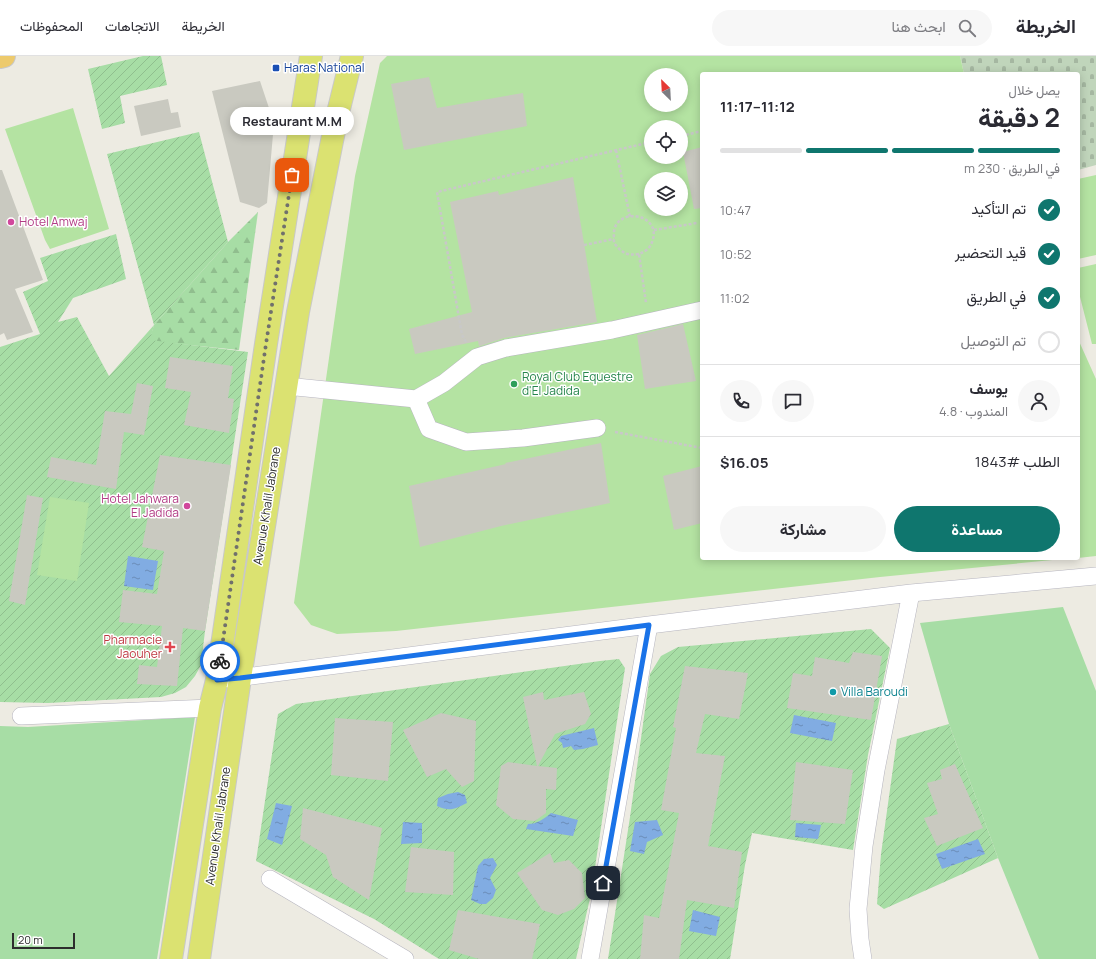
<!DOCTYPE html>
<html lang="ar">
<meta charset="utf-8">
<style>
body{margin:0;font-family:Manrope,Vazirmatn,sans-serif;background:#f7f7f7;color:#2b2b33;direction:rtl;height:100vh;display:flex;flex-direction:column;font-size:15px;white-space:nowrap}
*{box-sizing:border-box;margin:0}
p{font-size:13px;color:#7c7c81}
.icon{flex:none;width:22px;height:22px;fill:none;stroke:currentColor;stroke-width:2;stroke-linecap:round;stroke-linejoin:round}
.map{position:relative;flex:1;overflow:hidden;direction:ltr}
.sheet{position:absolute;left:700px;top:16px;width:380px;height:488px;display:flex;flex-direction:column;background:#fff;border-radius:4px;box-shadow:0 2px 10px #0003;direction:rtl}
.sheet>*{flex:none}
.needle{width:26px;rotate:336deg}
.buttons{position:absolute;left:644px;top:12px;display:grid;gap:8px}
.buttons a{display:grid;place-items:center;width:44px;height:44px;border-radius:50%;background:#fff;box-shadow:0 2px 10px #0003;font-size:20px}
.scale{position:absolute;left:12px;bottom:10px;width:63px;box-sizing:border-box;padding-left:4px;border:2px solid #2d2d2d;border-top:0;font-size:11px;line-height:14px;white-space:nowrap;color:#2d2d2d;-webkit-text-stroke:3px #fff;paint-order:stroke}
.pin{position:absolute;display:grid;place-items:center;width:34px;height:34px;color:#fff;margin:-17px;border-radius:8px;box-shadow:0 2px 6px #0006}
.courier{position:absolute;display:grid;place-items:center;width:40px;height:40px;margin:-20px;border:3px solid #1a73e8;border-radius:50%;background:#fff;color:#222;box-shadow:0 1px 5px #0007}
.bubble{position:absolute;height:28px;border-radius:14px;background:#fff;box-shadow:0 2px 10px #0003;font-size:13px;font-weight:700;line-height:28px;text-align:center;direction:rtl}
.headline em{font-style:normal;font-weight:700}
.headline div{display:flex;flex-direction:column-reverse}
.headline{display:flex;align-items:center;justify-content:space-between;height:68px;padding:0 20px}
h1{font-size:26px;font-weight:700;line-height:30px}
.bar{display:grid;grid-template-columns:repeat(4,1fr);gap:6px 4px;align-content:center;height:48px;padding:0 20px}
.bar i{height:5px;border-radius:3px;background:#e1e1e2}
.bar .on{background:#0f766e}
.bar p{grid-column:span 4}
.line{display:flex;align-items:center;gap:10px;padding:0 20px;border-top:1px solid #e1e1e2}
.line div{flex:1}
.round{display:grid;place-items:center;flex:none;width:42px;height:42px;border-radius:21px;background:#f7f7f7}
ol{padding:0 20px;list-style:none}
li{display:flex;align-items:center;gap:12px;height:44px}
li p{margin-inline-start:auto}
li .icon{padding:4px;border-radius:50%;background:#0f766e;color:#fff;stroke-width:4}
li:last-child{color:#7c7c81}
li i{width:22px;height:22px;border:2px solid #e1e1e2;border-radius:50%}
.cta{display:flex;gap:8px;margin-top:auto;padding:8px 20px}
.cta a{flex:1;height:46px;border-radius:24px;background:#0f766e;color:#fff;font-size:16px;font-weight:700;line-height:46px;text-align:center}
.cta a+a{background:#f7f7f7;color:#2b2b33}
header{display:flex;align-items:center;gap:24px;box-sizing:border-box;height:56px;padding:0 20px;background:#fff;border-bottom:1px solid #e1e1e2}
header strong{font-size:19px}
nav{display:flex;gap:22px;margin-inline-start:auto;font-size:14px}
.search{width:280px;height:36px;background:#f7f7f7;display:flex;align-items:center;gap:10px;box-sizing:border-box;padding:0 14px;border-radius:22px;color:#7c7c81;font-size:15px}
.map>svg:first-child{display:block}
.grass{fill:#a7dda5}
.forest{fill:url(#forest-firs)}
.cemetery{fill:url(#cemetery-stones)}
.garden{fill:url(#garden-furrows)}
.pitch{fill:#b4e3a2;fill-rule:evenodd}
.water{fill:url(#water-ripples)}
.building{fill:#c9c9c0}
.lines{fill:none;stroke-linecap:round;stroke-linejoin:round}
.street-casing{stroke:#b6b5bf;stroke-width:18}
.primary-casing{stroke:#c8c8c8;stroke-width:24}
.highway-casing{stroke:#c8c8c8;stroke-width:24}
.path{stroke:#c8c8c8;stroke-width:2.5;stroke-dasharray:3 2;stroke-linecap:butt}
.street{stroke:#fff;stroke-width:17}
.primary{stroke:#dbe271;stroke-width:22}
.highway{stroke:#edca6c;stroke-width:22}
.done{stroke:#70706c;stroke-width:4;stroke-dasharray:0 7.2}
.route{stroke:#1a73e8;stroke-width:5}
.transit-dot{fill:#1a4fb4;stroke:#fff;stroke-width:1.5}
.hotel-dot{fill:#d1479c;stroke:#fff;stroke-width:1.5}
.leisure-dot{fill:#2e9e5b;stroke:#fff;stroke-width:1.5}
.health-dot{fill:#e0444e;stroke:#fff;stroke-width:1.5}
.culture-dot{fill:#0f9aa8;stroke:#fff;stroke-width:1.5}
.labels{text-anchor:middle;stroke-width:3;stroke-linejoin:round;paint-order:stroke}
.transit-label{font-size:12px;fill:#164399;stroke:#fff;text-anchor:start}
.hotel-label{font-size:12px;fill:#b23c85;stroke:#fff;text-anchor:start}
.leisure-label{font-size:12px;fill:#27864d;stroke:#fff;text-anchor:start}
.street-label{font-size:12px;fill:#2d2d2d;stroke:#fff}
.health-label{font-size:12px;fill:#be3a42;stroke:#fff;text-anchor:end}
.culture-label{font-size:12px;fill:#0d838f;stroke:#fff;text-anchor:start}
</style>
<header>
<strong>الخريطة</strong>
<div class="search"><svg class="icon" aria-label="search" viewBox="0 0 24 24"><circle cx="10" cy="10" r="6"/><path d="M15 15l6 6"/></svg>ابحث هنا</div>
<nav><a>الخريطة</a><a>الاتجاهات</a><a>المحفوظات</a></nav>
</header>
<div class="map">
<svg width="1096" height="903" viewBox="0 0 1096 903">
<defs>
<pattern id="forest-firs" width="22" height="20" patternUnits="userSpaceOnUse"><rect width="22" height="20" fill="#a7dda5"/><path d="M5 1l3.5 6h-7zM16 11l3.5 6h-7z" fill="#90be8e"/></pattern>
<pattern id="cemetery-stones" width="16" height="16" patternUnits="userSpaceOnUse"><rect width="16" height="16" fill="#c0d5bb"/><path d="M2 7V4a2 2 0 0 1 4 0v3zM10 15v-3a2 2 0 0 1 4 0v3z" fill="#a5b7a1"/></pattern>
<pattern id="garden-furrows" width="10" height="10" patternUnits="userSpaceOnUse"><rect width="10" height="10" fill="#a7dda5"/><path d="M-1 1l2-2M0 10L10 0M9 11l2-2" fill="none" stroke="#90be8e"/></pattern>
<pattern id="water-ripples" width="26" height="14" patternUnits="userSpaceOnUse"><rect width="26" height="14" fill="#81ace2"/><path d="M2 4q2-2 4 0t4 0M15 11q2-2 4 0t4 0" fill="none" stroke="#6a8cb8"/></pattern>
</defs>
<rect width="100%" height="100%" fill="#edebe2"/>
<path class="grass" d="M1063,551L1096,635V903H1039L998,802L949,668L920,567Z
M195,661L157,903H0V670L28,671Z"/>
<path class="forest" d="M258,156L239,294L149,285L154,269L228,186Z"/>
<path class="cemetery" d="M960,0H1096V109L1078,114V18H964Z"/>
<path class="garden" d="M143,0H161L167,29L120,40L125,67L102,73L88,13Z
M199,76L228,186L154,269L150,284L248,296L205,575L201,609L195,620L186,631L175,637L161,641L48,647L0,646V291L40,278L23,236L48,225L40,202L116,178L126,223L73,242L58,266L77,261L109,320L154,269L107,98Z
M871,573L890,592L868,699L853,794L752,777L745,809L730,903H608L630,761L650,618L661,600L678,591Z
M619,603L625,612L591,838L576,903H439L374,863L256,805L278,658L296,648L600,605Z
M949,668L998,802L884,853L877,848L881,798L897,683Z"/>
<path class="pitch" d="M387,0H960L964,18H702V502H1073L880,521L396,575L337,578L311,569L294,547L355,120L380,7ZM651,19H681V49H651ZM651,71H681V101H651ZM651,123H681V153H651Z
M73,52L109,173L50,193L45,184L5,73Z
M1096,119V199L1078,203V123Z
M1096,208V288H1092L1078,233V212Z
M1078,283L1096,323V500L1078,502Z
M50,441L89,447L77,525L37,519Z"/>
<path class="water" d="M128,500L158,505L153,534L124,530Z
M794,659L836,667L832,685L790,677Z
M594,672L598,689L583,693L574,694L571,690L563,692L562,687L558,684L561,680Z
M458,736L465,739L467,747C455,753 450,756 437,750L438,742L448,738Z
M276,747L292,750L282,789L267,783Z
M551,757L578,764L573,780L526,773L528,768C537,768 544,763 551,757Z
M657,764L663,779L647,786L644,798L630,795L635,766Z
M403,766L422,767V787L401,788Z
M796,767L821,769L818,783L795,781Z
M978,783L985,798L942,813L936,798Z
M493,802L497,809L490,822L496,834L493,842L486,848H480L471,844L478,810L484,803Z
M693,854L720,861L716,880L689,875Z"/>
<path class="building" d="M429,21L437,52L523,37L527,70L404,94L391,28Z
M260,25L274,67L267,147L259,152L240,146L212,35Z
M168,43L171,57L178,56L181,71L141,80L134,50Z
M702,91V152L694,153L683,96Z
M0,114H2L43,224L15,233L33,276L7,284L4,277L0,279Z
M573,121L597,266L504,282L480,290H479L478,285L415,298L409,273L472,256L450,146L498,135L499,139Z
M683,268L696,325L645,333L637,279Z
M170,301L233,310L228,342L234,343L229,377L184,369L191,336L165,332Z
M137,327L153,330L144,379L124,376L116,433L47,421L51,401L96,409L105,355L131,358Z
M601,387L610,447L501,470L420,491L409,430L506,408L505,407Z
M160,399L231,409L205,575L183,572L177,630L137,628L139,609L157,611L162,570L119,566L123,534L157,538L164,495L142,491Z
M702,410V467L674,474L663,420Z
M27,439L43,442L25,549L9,545Z
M853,596L882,600L871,664L787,652L793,617L812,620L815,601L849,607Z
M685,610L748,617L739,663L705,658L696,697L725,700L708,790L742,796L734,852L687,844L679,903H640L644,859L659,862L679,757L661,754L676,672L673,671Z
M543,636L544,644L584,636L591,658L585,668L555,678L538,710L557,712L556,734L546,733V757L535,765L513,763L496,749L501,710L508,706L537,710L523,641Z
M441,657L476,665L474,725L462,731L446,713L427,721L403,674Z
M335,662L393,666L388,725L331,719Z
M796,706L853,714L845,768L790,764Z
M955,708L983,772L937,790L924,762L938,758L927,727L942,723L940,714Z
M303,752L382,772L369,844L333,821L326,799L300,783Z
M411,791L454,796L453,839L405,836Z
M550,797L554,807L569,804L582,817L585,842L574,853L558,859L542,854L517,817Z
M458,854L540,868L532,903H479L449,894Z"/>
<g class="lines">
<defs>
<path id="street" d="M286,330L416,343L444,327L477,301L506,292L612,274L702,254
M416,343L429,373L466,386L523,382L597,372
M229,623L649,569L911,537L1096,520
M21,660L210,652
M270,823L405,903
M590,903L649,569
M863,903L860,883L858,853L864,790L876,714L911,537"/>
<path id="primary" d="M171,903L210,652L217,624L266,288L311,0
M199,903L240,622L298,256L336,65L352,0"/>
<path id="highway" d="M0,1L4,0"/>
</defs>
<use href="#street" class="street-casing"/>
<use href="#primary" class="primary-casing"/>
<use href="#highway" class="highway-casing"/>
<path class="path" d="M681,80L702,75
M616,94L630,161
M654,174L697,167
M584,189L614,183
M639,198C627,200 622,197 614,187C614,181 613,174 616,169C627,152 659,161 653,183C651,191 647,195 639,198L646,247
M466,286L462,279L437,136L651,86
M615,376L702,392"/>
<use href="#street" class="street"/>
<use href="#primary" class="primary"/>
<use href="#highway" class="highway"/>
</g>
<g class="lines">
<path class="done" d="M220,605L266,288L292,119"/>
<path class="route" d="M220,605L217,624L240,622L649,569L603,827"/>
</g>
<rect class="transit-dot" x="272" y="8" width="8" height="8" rx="2"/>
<g class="hotel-dot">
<circle cx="11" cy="166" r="4"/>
<circle cx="187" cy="450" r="4"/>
</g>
<circle class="leisure-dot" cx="514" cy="328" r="4"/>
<path class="health-dot" d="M168 585h4v4h4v4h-4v4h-4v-4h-4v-4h4z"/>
<circle class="culture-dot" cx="833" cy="636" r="4"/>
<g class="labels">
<g class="transit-label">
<text x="284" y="16">Haras National</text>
</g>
<g class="hotel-label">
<text x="19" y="170">Hotel Amwaj</text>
<text x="179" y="447" text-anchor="end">Hotel Jahwara<tspan x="179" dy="14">El Jadida</tspan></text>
</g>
<g class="leisure-label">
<text x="522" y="325">Royal Club Equestre<tspan x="522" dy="14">d'El Jadida</tspan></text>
</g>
<g class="street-label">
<text transform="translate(267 450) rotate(-81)" y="4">Avenue Khalil Jabrane</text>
<text transform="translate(218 770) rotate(-82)" y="4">Avenue Khalil Jabrane</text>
</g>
<g class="health-label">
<text x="162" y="588">Pharmacie<tspan x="162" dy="14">Jaouher</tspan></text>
</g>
<g class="culture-label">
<text x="841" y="640">Villa Baroudi</text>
</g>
</g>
</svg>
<div class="buttons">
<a><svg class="needle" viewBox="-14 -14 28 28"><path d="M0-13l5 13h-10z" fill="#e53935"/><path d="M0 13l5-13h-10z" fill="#7c7c81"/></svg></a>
<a><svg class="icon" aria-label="locate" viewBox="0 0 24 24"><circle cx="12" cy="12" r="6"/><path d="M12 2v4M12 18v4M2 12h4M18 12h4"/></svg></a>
<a><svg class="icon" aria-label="layers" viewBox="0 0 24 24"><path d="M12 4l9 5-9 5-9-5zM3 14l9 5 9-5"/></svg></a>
</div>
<div class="scale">20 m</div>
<div class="pin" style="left:292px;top:119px;background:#ea580c"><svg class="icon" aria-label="bag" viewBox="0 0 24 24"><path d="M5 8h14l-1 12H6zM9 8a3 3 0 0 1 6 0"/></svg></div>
<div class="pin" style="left:603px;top:827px;background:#1f2937"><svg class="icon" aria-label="home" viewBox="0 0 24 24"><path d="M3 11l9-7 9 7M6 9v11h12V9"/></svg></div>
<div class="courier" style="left:220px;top:605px"><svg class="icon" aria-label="bike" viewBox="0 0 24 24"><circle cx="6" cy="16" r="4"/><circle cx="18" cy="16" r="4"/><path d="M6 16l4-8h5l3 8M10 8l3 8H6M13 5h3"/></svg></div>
<div class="bubble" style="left:230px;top:51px;width:124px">Restaurant M.M</div>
<section class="sheet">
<div class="headline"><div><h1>2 دقيقة</h1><p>يصل خلال</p></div><em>11:12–11:17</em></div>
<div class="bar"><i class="on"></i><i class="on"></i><i class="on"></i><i></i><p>في الطريق · 230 m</p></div>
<ol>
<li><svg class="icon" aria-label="check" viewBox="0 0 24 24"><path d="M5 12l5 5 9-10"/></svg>تم التأكيد<p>10:47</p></li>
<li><svg class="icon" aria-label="check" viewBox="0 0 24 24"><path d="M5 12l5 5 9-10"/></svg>قيد التحضير<p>10:52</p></li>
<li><svg class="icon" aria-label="check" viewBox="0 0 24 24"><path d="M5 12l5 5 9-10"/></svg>في الطريق<p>11:02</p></li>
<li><i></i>تم التوصيل</li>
</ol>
<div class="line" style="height:72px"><a class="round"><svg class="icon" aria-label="person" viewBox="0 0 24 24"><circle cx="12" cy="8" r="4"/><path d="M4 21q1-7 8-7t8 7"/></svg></a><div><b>يوسف</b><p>المندوب · 4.8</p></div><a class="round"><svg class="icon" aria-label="chat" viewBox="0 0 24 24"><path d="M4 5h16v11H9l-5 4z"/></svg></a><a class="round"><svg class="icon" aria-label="phone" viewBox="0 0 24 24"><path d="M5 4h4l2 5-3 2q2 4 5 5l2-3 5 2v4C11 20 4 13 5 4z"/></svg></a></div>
<div class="line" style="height:52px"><div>الطلب #1843</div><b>$16.05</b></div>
<div class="cta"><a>مساعدة</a><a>مشاركة</a></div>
</section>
</div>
